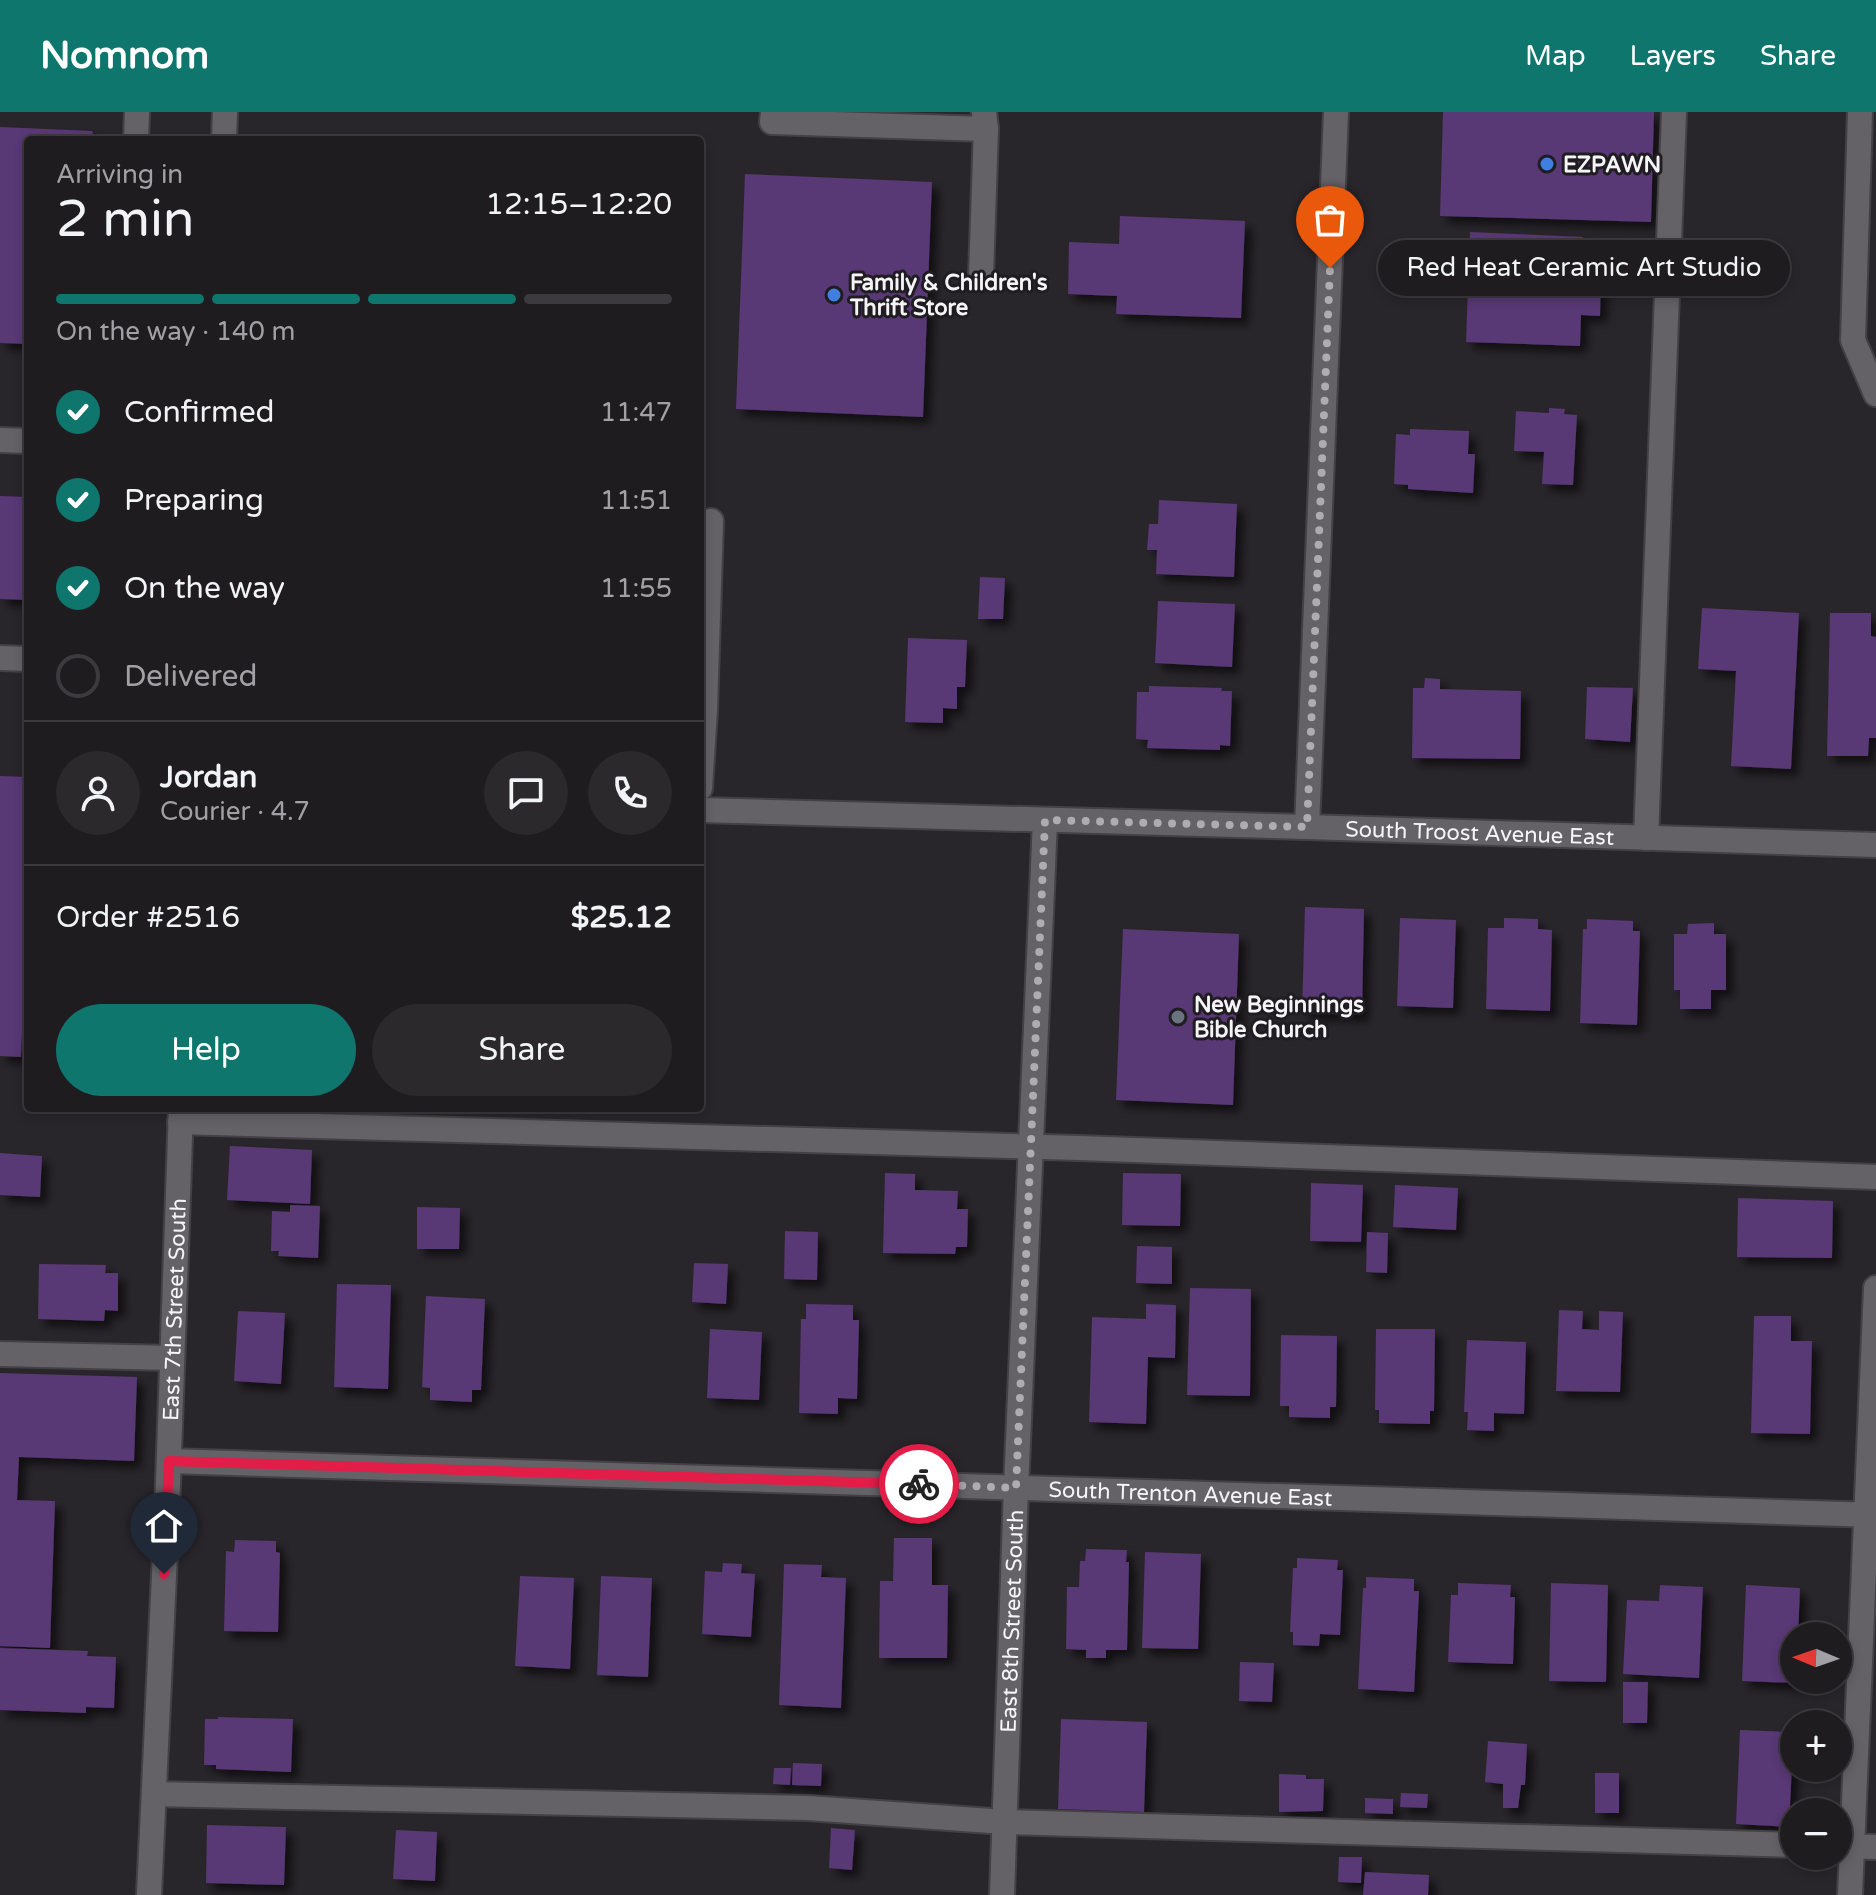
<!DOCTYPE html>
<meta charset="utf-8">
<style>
body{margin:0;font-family:"Varela Round",sans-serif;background:#2c292d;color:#f1f3f6;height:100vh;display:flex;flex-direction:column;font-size:30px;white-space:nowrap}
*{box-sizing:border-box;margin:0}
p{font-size:26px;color:#a1a1a5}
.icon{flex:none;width:44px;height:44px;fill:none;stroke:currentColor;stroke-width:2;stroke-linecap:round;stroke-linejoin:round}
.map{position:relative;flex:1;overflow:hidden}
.side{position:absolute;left:24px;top:24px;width:680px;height:976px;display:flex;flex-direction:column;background:#1f1c20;border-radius:8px;box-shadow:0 4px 12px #0003,0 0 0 2px #3c3a3e}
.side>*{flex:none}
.needle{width:52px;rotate:272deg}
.fabs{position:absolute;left:1780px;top:1510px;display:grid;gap:16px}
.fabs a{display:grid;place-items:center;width:72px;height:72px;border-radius:50%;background:#1f1c20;box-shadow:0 4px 12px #0003,0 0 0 2px #3c3a3e;font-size:40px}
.pin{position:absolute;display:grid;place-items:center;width:68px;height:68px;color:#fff;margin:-82px -34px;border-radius:50% 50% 50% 0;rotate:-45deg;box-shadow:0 0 8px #0007}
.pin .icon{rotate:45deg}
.courier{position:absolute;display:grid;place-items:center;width:80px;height:80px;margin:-40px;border:6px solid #e11d48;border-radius:50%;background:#fff;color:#222;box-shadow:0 2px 10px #0007}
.bubble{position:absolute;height:56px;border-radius:28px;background:#1f1c20;box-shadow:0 4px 12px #0003,0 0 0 2px #3c3a3e;font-size:26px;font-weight:600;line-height:56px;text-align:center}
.headline em{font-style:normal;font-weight:600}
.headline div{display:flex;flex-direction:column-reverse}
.headline{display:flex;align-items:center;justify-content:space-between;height:136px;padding:0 32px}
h1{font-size:52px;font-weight:600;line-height:60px}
.bar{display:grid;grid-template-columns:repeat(4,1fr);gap:12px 8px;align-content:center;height:96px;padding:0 32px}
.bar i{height:10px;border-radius:6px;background:#3c3a3e}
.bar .active{background:#0f766e}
.bar p{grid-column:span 4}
.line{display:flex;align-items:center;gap:20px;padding:0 32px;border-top:2px solid #3c3a3e}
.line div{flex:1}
.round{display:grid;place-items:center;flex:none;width:84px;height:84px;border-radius:42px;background:#2c292d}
ol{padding:0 32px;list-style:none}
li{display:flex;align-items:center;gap:24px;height:88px}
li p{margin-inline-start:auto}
li .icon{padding:8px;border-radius:50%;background:#0f766e;color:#fff;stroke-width:4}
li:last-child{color:#a1a1a5}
li i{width:44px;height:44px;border:4px solid #3c3a3e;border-radius:50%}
.button{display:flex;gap:16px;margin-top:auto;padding:16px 32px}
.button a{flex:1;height:92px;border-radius:48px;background:#0f766e;color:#fff;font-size:32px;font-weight:600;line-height:92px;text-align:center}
.button a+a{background:#2c292d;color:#f1f3f6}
header{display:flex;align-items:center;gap:48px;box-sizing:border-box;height:112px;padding:0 40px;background:#0f766e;color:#fff}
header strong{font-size:38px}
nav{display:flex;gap:44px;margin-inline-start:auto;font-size:28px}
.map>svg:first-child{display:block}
.building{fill:#593774;filter:url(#shadow)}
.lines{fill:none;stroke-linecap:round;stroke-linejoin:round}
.minor-casing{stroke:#434145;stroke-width:28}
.minor{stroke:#646267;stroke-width:24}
.done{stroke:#aeacb0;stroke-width:8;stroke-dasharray:0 14.4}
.route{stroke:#e11d48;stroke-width:10}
.shop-dot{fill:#3f7fe0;stroke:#1f1d21;stroke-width:3}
.worship-dot{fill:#6b7280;stroke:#1f1d21;stroke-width:3}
.labels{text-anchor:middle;stroke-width:6;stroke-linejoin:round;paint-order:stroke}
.poi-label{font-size:22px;font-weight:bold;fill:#f5f4f7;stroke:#1f1d21;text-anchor:start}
.street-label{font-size:22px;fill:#f5f4f7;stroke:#1f1d21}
</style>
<header>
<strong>Nomnom</strong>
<nav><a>Map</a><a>Layers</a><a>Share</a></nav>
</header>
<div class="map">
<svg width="1876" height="1783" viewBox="0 0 1876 1783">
<defs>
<filter id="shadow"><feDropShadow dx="7" dy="7" stdDeviation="4" flood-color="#0009"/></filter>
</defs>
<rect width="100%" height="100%" fill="#29262b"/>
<path class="building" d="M1443,0H1654L1651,110L1440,104Z
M0,15L92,19L95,28H28V232L0,231Z
M280,24L325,25V28H280Z
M745,62L932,70L923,305L736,297Z
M1120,104L1245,109L1241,206L1116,202L1117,184L1068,182L1069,130L1119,132Z
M1470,120L1583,125L1582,157L1601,158L1600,204L1581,203L1580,234L1466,230Z
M1549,296L1565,297L1564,302L1577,303L1573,373L1542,372L1544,340L1514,339L1516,299L1549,301Z
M1410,317L1469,319L1468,342H1475L1473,381L1408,377V373L1394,372L1396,322L1410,323Z
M0,384L28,385V488L0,487Z
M1159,388L1237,392L1234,465L1156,462L1157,438H1147L1149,412H1158Z
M980,465L1005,466L1003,507H978Z
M1158,489L1235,492L1232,555L1155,551Z
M1702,496L1799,501L1791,657L1731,654L1736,559L1698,557Z
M1830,501H1871V524L1876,525V626H1869L1868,644H1827Z
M908,526L967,528L965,575H957V597L943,596V611L905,610Z
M1425,566L1440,567V577L1521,579L1520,647L1412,646L1413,576H1424Z
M1149,574L1222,576L1221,579H1232L1230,634L1220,633V638L1147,636L1148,628L1136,627L1137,580H1149Z
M1587,575L1633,576L1630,630L1585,627Z
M0,664L28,665V851H25L21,945L0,944Z
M1305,795L1364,797L1362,903L1302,901Z
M1400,806L1456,808L1453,896L1397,894Z
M1504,806L1538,807V817L1552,818L1550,899L1486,897L1488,816H1504Z
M1587,807L1633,809V819H1640L1637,913L1580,911L1583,817H1587Z
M1714,811V822H1726V878H1711V897H1680V878H1674V822H1687L1688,812Z
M1123,817L1239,822L1233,993L1116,988Z
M230,1034L312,1038L310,1092L227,1088Z
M0,1041L42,1044L40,1085L0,1083Z
M885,1061L915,1062V1078L958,1079L957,1097H968L967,1135H956L955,1142L883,1141Z
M1123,1061L1181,1062L1180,1114L1122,1113Z
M1311,1071L1363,1073L1361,1130L1310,1129Z
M1395,1073L1458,1076L1456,1118L1393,1115Z
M1738,1086L1833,1089L1832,1146L1737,1145Z
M290,1093L320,1094L318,1146L278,1144L279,1139H271L272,1099L290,1100Z
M417,1095L460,1096L459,1137H417Z
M785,1119L818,1120L817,1168L784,1167Z
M1367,1120L1388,1121L1387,1161L1366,1160Z
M1137,1134L1172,1135V1172L1136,1171Z
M694,1151L728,1152L726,1192L692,1190Z
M39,1152L106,1153L105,1161H118V1199L105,1198L104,1209L38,1207Z
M337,1172L391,1173L388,1277L334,1275Z
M1190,1176L1251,1177L1250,1284L1187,1283Z
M426,1184L485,1187L481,1278H472V1290L430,1288V1276L422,1275Z
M806,1192L853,1193V1208H859L857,1287L838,1286V1302L799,1301L801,1207H806Z
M1146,1192L1176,1193L1175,1246L1148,1245L1146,1312L1089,1310L1092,1205L1146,1207Z
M1559,1198L1583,1199L1582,1217L1599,1218V1199L1623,1200L1620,1280L1556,1279Z
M238,1199L285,1201L281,1272L234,1269Z
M1754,1204H1791V1229H1812L1810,1322L1751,1321Z
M710,1217L762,1220L759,1288L707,1286Z
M1376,1217H1435L1434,1299H1430V1312L1379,1311V1298H1375Z
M1281,1223L1337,1224L1336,1295H1330V1306L1289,1305V1294H1280Z
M1467,1228L1526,1230L1524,1302L1494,1301V1319L1467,1318L1468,1300H1464Z
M0,1261L137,1265L134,1349L19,1345L17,1388L55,1389L50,1536L0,1534Z
M894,1426H932V1473H948L947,1546H879L880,1469H893Z
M235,1428L276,1429V1440L280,1441L278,1520L224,1519L226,1439L234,1440Z
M1086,1437L1127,1438L1126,1450H1129L1127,1538H1106V1546H1086V1538L1066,1537L1067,1475H1079L1080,1449H1085Z
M1145,1440L1201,1442L1198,1537L1142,1536Z
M1297,1446L1338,1448L1337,1458H1343L1340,1523L1320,1522L1319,1534L1293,1533V1520H1290L1293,1456H1297Z
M723,1451L742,1452L741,1461L755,1462L751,1525L702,1522L705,1459L722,1460Z
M784,1452L822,1453L821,1465L846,1466L841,1596L779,1593Z
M520,1464L574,1466L570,1557L515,1554Z
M601,1464L652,1466L648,1565L597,1563Z
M1366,1465L1414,1467V1479H1419L1414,1580L1358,1577L1363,1476H1366Z
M1458,1471L1511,1473L1510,1485H1515L1513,1552L1448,1550L1451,1483H1458Z
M1551,1471L1608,1473L1606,1570L1549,1569Z
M1660,1473L1703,1475L1699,1566L1623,1562L1627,1488L1659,1489Z
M1746,1473L1800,1476L1798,1524H1794V1568H1796V1571L1742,1569Z
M0,1536L88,1539L87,1544L116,1545L114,1596L86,1595V1601L0,1598Z
M1240,1550L1274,1551L1272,1590L1239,1589Z
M1623,1570H1648L1647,1611H1623Z
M218,1605L293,1607L291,1660L216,1657V1653H204L205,1607H218Z
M1061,1607L1147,1610L1144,1700L1058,1697Z
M1740,1618L1794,1620V1652H1792L1789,1715L1736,1712Z
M1488,1629L1527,1632L1525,1673H1521L1518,1696H1503V1672L1485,1670Z
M793,1651L822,1652L821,1674L792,1673Z
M774,1656H791L790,1673L773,1672Z
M1595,1661H1619V1701H1595Z
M1279,1662L1306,1663V1667H1324L1323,1699L1279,1700Z
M1401,1681L1428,1682L1427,1696L1400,1695Z
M1365,1686L1393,1687V1702L1365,1701Z
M207,1713L286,1715L284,1773L206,1771Z
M831,1716L855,1718L852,1758L829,1756Z
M396,1718L437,1720L435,1769L393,1767Z
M1339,1745H1362L1361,1771L1338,1770Z
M1365,1760L1429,1763L1428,1783H1363Z"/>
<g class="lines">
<defs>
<g id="minor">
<path d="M773,0L772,10L986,17"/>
<path d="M1860,0L1853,228L1876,282"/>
<path d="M136,28L137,0"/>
<path d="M224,28L225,0"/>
<path d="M981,164L986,17L984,0"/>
<path d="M0,328L28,329"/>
<path d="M0,546L28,547"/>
<path d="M700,676L705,597L711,409"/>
<path id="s1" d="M700,698L1307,715L1876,733"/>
<path d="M1307,715L1336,0"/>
<path d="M1646,726L1674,0"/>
<path d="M180,1010L1079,1036L1876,1065"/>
<path d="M0,1242L172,1246"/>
<path id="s2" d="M169,1349L1876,1403"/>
<path d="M154,1682L808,1696L1005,1710L1794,1733"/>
<path d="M1838,1734L1876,1735"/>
<path id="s3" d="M149,1783L167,1399L181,996"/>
<path id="s4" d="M1002,1783L1016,1376L1045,708"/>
<path d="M1850,1783L1876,1176"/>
</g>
</defs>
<use href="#minor" class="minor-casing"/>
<use href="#minor" class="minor"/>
</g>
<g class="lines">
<path class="done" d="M919,1372L1016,1376L1045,708L1307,715L1330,156"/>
<path class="route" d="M164,1462L169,1349L919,1372"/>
</g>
<g class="shop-dot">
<circle cx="1547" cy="52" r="8"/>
<circle cx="834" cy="183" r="8"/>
</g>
<circle class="worship-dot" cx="1178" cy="905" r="8"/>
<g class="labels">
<g class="poi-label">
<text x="1563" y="60">EZPAWN</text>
<text x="850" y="178">Family &amp; Children's<tspan x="850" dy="25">Thrift Store</tspan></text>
<text x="1194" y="900">New Beginnings<tspan x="1194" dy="25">Bible Church</tspan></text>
</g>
<g class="street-label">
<text dy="8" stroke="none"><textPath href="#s1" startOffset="780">South Troost Avenue East</textPath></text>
<text dy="8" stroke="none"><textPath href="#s3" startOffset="586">East 7th Street South</textPath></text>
<text dy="8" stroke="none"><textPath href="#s2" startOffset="1022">South Trenton Avenue East</textPath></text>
<text dy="8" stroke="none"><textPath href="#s4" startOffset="274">East 8th Street South</textPath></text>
</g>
</g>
</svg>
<div class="fabs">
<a><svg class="needle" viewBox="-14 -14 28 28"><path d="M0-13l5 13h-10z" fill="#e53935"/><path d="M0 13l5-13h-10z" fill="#a1a1a5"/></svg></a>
<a>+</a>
<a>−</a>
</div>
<div class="pin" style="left:1330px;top:156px;background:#ea580c"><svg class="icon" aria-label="bag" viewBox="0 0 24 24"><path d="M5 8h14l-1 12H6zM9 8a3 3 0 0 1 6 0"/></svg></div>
<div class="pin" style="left:164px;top:1462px;background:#1f2937"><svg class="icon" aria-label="home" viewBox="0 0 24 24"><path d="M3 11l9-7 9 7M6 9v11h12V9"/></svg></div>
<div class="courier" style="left:919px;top:1372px"><svg class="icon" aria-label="bike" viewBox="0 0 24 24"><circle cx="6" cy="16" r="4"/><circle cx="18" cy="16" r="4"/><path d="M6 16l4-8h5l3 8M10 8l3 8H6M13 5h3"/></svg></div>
<div class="bubble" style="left:1378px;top:128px;width:412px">Red Heat Ceramic Art Studio</div>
<section class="side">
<div class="headline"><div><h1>2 min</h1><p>Arriving in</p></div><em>12:15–12:20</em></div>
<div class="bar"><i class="active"></i><i class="active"></i><i class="active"></i><i></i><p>On the way · 140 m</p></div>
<ol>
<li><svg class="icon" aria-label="check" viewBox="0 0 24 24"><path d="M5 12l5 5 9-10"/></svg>Confirmed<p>11:47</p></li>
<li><svg class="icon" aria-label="check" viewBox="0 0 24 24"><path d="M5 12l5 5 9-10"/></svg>Preparing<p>11:51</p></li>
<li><svg class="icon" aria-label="check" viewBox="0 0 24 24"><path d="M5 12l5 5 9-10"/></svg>On the way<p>11:55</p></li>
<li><i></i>Delivered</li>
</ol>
<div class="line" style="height:144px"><a class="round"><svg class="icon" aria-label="person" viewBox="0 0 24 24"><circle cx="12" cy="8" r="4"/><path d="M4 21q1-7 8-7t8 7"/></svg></a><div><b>Jordan</b><p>Courier · 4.7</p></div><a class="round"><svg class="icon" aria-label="chat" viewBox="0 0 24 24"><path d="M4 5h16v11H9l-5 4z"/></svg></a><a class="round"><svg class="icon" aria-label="phone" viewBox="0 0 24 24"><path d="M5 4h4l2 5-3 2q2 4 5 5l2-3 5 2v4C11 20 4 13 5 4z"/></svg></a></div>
<div class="line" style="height:104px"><div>Order #2516</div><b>$25.12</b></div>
<div class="button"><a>Help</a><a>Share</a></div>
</section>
</div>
